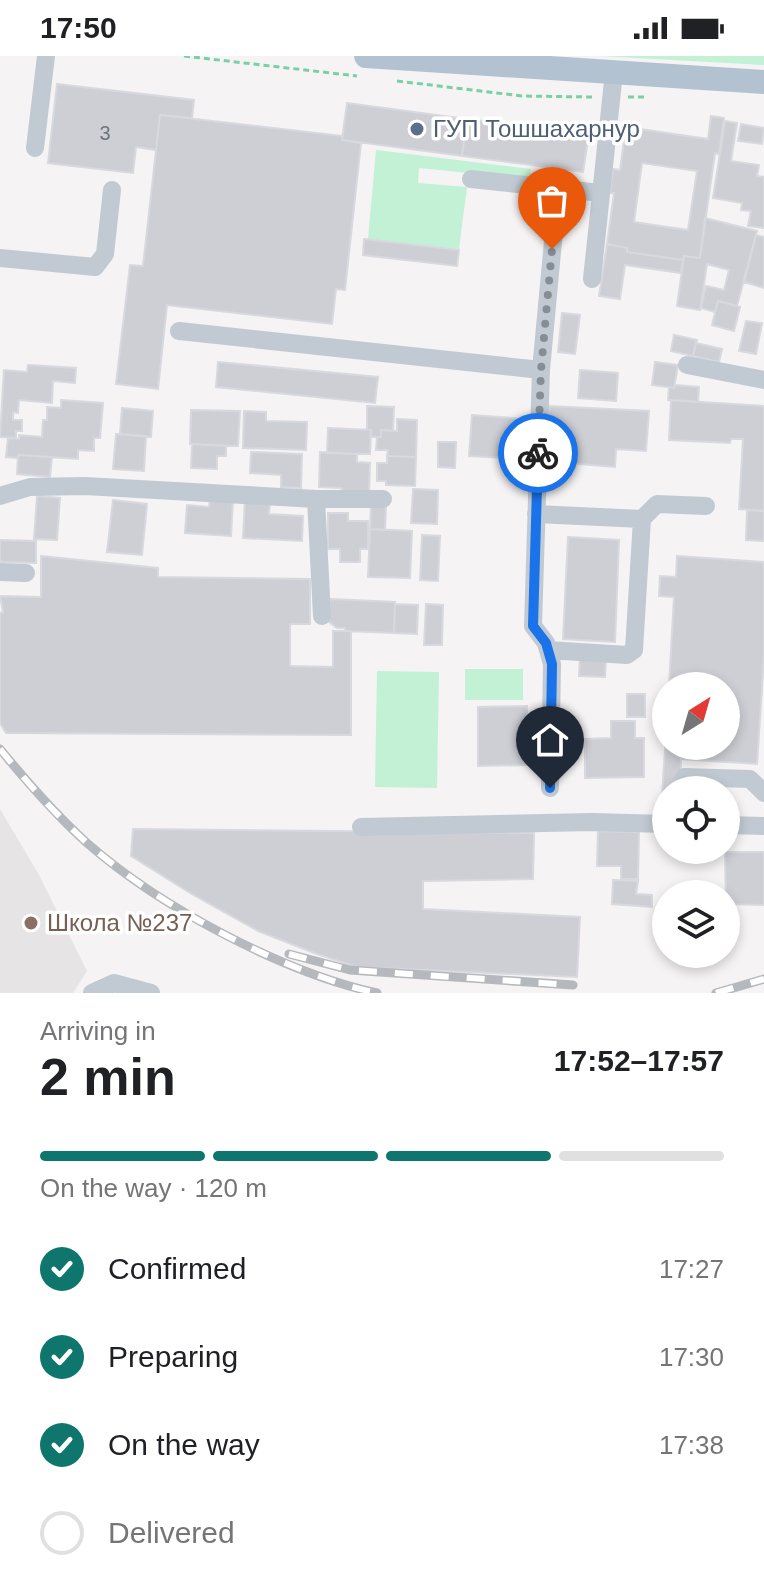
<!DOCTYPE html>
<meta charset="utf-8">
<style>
body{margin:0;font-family:Helvetica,sans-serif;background:#f2f2f2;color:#202124;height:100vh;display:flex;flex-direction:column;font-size:30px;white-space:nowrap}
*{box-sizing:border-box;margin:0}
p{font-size:26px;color:#757577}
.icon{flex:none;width:44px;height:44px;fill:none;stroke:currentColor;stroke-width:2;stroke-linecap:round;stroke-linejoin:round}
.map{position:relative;height:937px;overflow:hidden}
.drawer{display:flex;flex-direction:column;background:#fff;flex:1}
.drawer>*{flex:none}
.needle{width:52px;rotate:37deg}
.controls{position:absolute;left:652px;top:616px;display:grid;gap:16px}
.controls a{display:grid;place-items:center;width:88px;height:88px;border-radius:50%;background:#fff;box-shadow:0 4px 12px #0003;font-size:40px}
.pin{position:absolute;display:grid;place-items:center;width:68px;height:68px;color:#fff;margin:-82px -34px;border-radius:50% 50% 50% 0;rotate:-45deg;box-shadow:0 0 8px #0007}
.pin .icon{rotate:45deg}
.courier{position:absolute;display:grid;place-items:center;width:80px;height:80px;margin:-40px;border:6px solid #1a73e8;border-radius:50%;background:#fff;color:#222;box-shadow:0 2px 10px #0007}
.headline em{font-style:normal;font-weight:800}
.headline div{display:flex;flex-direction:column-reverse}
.headline{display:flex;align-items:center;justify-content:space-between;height:136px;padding:0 40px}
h1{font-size:52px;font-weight:800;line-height:60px}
.bar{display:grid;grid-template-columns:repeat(4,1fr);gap:12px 8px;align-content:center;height:96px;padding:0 40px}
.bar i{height:10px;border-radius:6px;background:#e0e0e0}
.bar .on{background:#0f766e}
.bar p{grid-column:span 4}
ol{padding:0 40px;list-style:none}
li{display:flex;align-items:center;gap:24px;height:88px}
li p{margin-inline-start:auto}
li .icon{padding:8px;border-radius:50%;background:#0f766e;color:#fff;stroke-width:4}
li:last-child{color:#757577}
li i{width:44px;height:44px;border:4px solid #e0e0e0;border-radius:50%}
.status{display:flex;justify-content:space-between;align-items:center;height:56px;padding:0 40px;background:#fff;direction:ltr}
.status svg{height:22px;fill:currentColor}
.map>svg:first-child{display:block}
.education{fill:#e6e4e5}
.green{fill:#c3f1d5}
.building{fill:#cdcfd5;stroke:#d7d9de;stroke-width:2;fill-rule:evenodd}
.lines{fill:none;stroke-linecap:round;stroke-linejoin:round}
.path{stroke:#7ad0a6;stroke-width:3;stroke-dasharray:6 4;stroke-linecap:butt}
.minor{stroke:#c1cad2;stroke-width:18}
.major{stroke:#b3c2d1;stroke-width:24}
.rail-casing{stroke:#b5b8bd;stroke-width:9}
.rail{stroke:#fff;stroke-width:6;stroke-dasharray:18;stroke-linecap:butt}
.done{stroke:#868d94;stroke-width:8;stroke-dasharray:0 14.4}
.route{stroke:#1a73e8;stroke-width:10}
.service-dot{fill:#5c6f8a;stroke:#fff;stroke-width:3}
.education-dot{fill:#8d6e63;stroke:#fff;stroke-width:3}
.labels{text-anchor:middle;stroke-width:7;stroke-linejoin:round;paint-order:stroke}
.number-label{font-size:20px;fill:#6b747e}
.service-label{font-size:24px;fill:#4e5e75;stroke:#fff;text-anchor:start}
.education-label{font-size:24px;fill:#785e54;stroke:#fff;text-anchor:start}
</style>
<div class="status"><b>17:50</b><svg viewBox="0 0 49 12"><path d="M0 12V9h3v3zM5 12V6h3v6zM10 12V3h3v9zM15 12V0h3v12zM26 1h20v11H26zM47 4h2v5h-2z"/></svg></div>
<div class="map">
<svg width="764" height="937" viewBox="0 0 764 937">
<rect width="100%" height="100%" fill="#f5f3f3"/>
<path class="education" d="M0,753L39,819L87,915L73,937H0Z"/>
<path class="green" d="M600,0H764V9Z
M376,94L531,113L530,123L419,112L418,127L467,131L459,193L368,183Z
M465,613H523V644H465Z
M377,615L439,616L437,732L375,731Z"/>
<path class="building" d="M57,28L194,44L192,62L160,59L156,94L136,91L133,117L48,107Z
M347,47L467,63L462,100L342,84Z
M160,59L343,80L342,84L361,87L345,234L336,233L332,268L167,249L158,333L116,328L130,209L143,210Z
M711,60L724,62L719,98L715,97L700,202L684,200L683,204L627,196V192L607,188L614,137H610L613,113L620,114L626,71L708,83ZM642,107L697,115L688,174L634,166Z
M467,63L589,78L583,116L462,100Z
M725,65L737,67L731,105L759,109L757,120L764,121V172L748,170L751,155L741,154L742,147L713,142Z
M741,68L764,72L762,88L738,85Z
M705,162L757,175L737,250L718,245L715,256L701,252L706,230L724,234L729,214L707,208L700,254L677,250L684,200L700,202Z
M756,179L764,181V232L744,226Z
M364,183L459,194L457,210L363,199Z
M607,188L627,192V196L683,204L681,217L625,209L620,243L599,240Z
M718,245L740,251L734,275L712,269Z
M562,257L580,259L575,298L558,296Z
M746,265L762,267L756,298L739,295Z
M674,279L697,284L693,300L671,295Z
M696,287L722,293L719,306L693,300Z
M218,306L378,321L375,347L216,331Z
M655,306L678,309L674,332L652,329Z
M28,309L76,312L75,327L53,325L52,347L19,344L18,357L13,356V364H22V375H16V382L0,381L4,314L27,316Z
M580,314L618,317L616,345L578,342Z
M675,329L699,331L698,346L668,344L669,331L674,332Z
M61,344L103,347L100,382H94V395L78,394V403L18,399L17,402L6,401L8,382L19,383V379L42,381L43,364H47V351L61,352Z
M671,344L764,350V455L739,453L743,383H731L730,387L669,384Z
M367,350L394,351L393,375L381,374V381H371V374H367Z
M549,350L649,355L646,395L616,393L615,411L544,405Z
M122,352L153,355L151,381L120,378Z
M191,354L240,355L238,390L190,388Z
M244,355L266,356V365L307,366L306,394L243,392Z
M472,359L525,363L522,403L469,400Z
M397,363L417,364L416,401L387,400L388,394H376L377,381H381V374L397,375Z
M328,372L371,374L370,398L327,397Z
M116,378L146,380L144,415L113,413Z
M438,386H456L455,412L438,411Z
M192,388L226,390V400H217V413L191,412Z
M251,396L302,398L301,432L281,431V419L250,417Z
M320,396L357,398V406L370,407L369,438L342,437V432L319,431Z
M18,399L52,401L50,421L17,418Z
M387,400L416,401L415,430L386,429V425H377V407H387Z
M413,433L438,434L437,468L411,467Z
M37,440L60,442L57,484L34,483Z
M210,442L233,443L231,480L185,477L187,449L209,451Z
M113,444L147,448L142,499L107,496Z
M245,444L270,445L269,458L303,460L302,485L243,482Z
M371,449L386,450L385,474L370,473Z
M747,454L764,455V485L746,484Z
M328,457H348V465H368V493H360V506H340V493H328Z
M370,473L412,475L410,522L368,521Z
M422,479L440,480L438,525L420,524Z
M568,481L619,484L615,586L563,583Z
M0,484L36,485V507L0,506Z
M41,500L158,512V521L310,523V568H290V610L333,611V575H351V679L6,677L0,667V557L3,556L0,540L41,541Z
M677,500L764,506V601L757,708L681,703L680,734H666V739H662L666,678V690H726V630H669L674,541L659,540L660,520L676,521Z
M330,543L395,546L394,577L345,575V572H337L329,566Z
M395,548L418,549L417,578L394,577Z
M426,548L443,549L442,589H424Z
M580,599L606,600L605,621L579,620Z
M627,638H645V661H627Z
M527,650L528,709L478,710V651Z
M611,665H635V682H644V721L585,722V683L611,682Z
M133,773L534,777L533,823L423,825V853L580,861L577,921L357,911L317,898L258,875L190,837L131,800Z
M598,775L639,776L638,823H621V810H597Z
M725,796H764V849L726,848Z
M613,824L638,825L636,838L652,839V851L612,848Z"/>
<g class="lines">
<path class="path" d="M184,0L357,20
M397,25L522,40L592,41
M628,41H648"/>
<path class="minor" d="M35,92L46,0
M471,123L601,137
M0,202L95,211L105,198L112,134
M592,223L614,16
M179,275L541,314
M687,309L764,324
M0,440L30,431L85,430L316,443L322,560
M316,443H383
M536,458L642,463L657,448L706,450
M0,516L26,517
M548,594L627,599L634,594L642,463
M684,721L750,723L764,737
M550,732L552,608L546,587L533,570L541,314L558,132
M726,769L764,770
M361,771L592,766L666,768
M92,937L114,927L151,937"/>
<path class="major" d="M366,0L764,26"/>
<defs>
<path id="rail" d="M0,693C27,726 55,758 87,787C160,851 282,916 377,937
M289,898L350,914L573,929
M716,937L764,923"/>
</defs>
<use href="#rail" class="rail-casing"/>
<use href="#rail" class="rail"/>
</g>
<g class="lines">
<path class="done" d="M538,397L541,314L552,193"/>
<path class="route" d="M538,397L533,570L546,587L552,608L550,732"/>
</g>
<circle class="service-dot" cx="417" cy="73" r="8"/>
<circle class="education-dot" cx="31" cy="867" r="8"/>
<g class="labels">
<g class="number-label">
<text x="105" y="84">3</text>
</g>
<g class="service-label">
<text x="433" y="81">ГУП Тошшахарнур</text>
</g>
<g class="education-label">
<text x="47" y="875">Школа №237</text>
</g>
</g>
</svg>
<div class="controls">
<a><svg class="needle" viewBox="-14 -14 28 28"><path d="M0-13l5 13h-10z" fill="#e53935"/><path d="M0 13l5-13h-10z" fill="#757577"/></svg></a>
<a><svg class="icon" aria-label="locate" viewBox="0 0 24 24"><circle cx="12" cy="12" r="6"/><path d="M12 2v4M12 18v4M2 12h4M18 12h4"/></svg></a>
<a><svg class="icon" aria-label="layers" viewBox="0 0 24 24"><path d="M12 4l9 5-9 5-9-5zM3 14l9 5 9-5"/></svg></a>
</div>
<div class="pin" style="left:552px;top:193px;background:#ea580c"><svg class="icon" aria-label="bag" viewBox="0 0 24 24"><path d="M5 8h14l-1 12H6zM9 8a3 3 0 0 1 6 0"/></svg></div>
<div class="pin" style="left:550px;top:732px;background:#1f2937"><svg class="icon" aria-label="home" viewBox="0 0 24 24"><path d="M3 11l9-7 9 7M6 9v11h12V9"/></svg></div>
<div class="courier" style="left:538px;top:397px"><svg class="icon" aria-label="bike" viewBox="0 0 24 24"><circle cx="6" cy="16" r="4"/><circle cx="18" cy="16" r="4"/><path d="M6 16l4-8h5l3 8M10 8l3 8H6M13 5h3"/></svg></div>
</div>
<section class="drawer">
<div class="headline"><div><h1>2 min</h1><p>Arriving in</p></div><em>17:52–17:57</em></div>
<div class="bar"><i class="on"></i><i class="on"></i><i class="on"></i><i></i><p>On the way · 120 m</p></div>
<ol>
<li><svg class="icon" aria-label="check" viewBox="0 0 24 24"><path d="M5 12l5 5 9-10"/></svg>Confirmed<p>17:27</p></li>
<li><svg class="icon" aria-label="check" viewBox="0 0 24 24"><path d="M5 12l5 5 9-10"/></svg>Preparing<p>17:30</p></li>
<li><svg class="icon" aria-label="check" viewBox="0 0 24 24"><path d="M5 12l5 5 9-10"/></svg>On the way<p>17:38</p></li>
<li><i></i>Delivered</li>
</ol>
</section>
